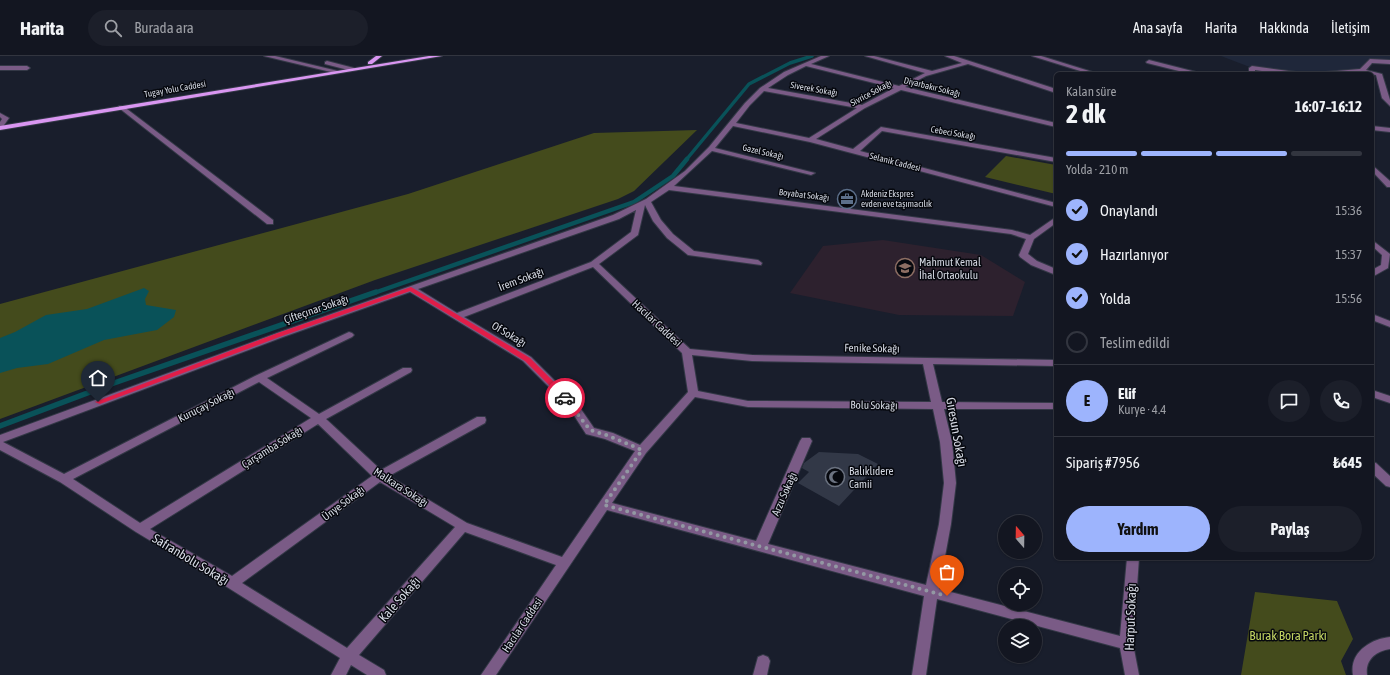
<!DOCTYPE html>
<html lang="tr">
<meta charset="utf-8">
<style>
body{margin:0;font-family:"Asap Condensed",sans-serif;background:#1c1f2a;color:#f1f3f6;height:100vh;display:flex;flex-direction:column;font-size:15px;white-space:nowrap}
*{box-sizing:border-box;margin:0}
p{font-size:13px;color:#9d9fa5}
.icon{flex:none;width:22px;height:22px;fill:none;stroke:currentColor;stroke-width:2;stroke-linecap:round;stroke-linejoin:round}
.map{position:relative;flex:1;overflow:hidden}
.panel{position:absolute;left:1054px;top:16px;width:320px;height:488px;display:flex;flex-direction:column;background:#131621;border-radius:6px;box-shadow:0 1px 3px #0004,0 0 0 1px #32353f}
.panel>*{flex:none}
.needle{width:26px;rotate:340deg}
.controls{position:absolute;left:998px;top:459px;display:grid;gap:8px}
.controls a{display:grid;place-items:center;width:44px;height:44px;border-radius:50%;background:#131621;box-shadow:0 1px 3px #0004,0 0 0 1px #32353f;font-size:20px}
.pin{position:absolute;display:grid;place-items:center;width:34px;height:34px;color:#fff;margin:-41px -17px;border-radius:50% 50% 50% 0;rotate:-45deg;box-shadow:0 0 4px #0007}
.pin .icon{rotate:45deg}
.courier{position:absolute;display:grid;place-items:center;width:40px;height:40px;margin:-20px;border:3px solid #e11d48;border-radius:50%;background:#fff;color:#222;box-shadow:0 1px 5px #0007}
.headline em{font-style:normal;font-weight:700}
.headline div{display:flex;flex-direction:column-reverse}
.headline{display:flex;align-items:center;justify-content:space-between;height:68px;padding:0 12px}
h1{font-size:26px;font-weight:700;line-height:30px}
.bar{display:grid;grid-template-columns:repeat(4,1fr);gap:6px 4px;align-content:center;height:48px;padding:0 12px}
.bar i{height:5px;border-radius:3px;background:#32353f}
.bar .selected{background:#9db4fd}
.bar p{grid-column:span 4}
.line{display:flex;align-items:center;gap:10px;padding:0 12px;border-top:1px solid #32353f}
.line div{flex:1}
.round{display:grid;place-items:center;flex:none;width:42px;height:42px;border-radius:21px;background:#1c1f2a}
ol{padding:0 12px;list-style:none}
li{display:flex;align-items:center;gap:12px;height:44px}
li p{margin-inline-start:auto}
li .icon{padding:4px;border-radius:50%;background:#9db4fd;color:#111;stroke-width:4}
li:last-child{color:#9d9fa5}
li i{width:22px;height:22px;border:2px solid #32353f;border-radius:50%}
.cta{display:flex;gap:8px;margin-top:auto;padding:8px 12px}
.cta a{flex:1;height:46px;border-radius:24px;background:#9db4fd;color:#111;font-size:16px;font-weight:700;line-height:46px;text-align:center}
.cta a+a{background:#1c1f2a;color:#f1f3f6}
header{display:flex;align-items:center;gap:24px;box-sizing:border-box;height:56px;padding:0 20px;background:#131621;border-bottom:1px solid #32353f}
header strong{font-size:19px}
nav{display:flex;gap:22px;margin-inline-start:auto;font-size:14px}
.search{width:280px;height:36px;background:#1c1f2a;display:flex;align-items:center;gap:10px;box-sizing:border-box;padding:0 14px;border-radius:22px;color:#9d9fa5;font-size:15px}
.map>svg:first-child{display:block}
.built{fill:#1f273a}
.education{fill:#2d212e}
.green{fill:#444b1c}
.water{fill:#095259}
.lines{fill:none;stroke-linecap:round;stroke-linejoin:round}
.stream-far2{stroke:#095259;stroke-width:3.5}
.stream-far1{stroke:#095259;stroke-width:4.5}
.stream{stroke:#095259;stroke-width:5.5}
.building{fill:#323847}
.minor-casing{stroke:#333846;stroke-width:2}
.major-casing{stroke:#333846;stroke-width:2}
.minor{fill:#7a5b86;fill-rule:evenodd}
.major{fill:#d996f1;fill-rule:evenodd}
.route{fill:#e11d48}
.done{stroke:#9398a3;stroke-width:4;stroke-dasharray:0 7.2}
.labels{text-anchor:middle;stroke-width:3;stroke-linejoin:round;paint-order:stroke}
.far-street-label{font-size:9px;fill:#d5d9e3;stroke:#06080e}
.far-poi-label{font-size:9px;fill:#d5d9e3;stroke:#06080e;text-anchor:start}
.poi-label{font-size:11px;fill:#d5d9e3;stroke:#06080e;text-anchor:start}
.street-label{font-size:11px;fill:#d5d9e3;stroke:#06080e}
.near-street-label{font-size:13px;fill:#d5d9e3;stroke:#06080e}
.near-park-label{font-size:13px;fill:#c0d261;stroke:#06080e}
</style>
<header>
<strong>Harita</strong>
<div class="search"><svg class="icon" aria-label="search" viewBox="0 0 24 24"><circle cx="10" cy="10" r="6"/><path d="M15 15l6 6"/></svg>Burada ara</div>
<nav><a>Ana sayfa</a><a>Harita</a><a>Hakkında</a><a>İletişim</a></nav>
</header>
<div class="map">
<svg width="1390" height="619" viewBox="0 0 1390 619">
<rect width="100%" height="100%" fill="#191e2c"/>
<path class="built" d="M1221,0H1390V6H1371L1364,16L1341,18H1289L1255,13Z"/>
<path class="education" d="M883,184L981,199L1025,226L1013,260L899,259L790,237L823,190Z"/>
<path class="green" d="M697,74L634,135L618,143L375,224L0,363V248L408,138L594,77Z
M1006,100L1056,109V138L985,121Z
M1255,536L1337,545L1353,583L1341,605L1346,619H1241Z"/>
<path class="water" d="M144,232L149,235L145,243L146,249L176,254L174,261L157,274L104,284L48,308L17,312L0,317V282L15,276L46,259L87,253Z"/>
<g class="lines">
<path class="stream-far2" d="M686,104L749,28L790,7L812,0"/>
<path class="stream-far1" d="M374,237L634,146L673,120L687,103"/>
<path class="stream" d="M0,370L114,327L376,236"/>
</g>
<path class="building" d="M819,396L858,398L878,408L839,450L798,427L809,416L802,412L804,407Z"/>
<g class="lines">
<defs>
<path id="minor" d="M264,0H275L338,15L335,17Z
M821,0H829L811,8L899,30L925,17L865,0H874L932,15L962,7L945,0H954L1056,33V37L968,8L926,20L905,31L1056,67V71L901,34L865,52L816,83L853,93L881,71L1056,102V106L882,75L860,95L1056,147V151L810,86L733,70L715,92L815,117L811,119L712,95L674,130L1012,174L1030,179L1056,161V167L1034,183L1028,198L1037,205L1056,213V219L1031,209L1020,201L1019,199L1026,183L1011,178L669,134L651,146L661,164L673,178L694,195L758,204L762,207L761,209L688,199L667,182L653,165L645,149L638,179L599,208L690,293L752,299L1056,304V310L933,308L942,346L1056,347V353H944L952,386L956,427L951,468L939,533L1120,580L1127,502H1139L1133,588L1139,619H1125L1120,592L937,543L926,619H912L924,540L607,454L496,619H481L556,509L465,476L359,599L384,614L386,619H367L351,609L346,619H331L340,602L227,531L136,476L60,426L0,394V379L277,277L613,159L646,143L685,115L709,91L745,47L760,32L784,16ZM806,10L894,32L862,49L768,32L788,19ZM764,35L857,52L809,82L736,67L750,49ZM636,154L631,176L591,206L457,257L418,233L619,163ZM593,211L682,297L688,336L640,389L613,377L594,372L576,346L531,301L464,261ZM410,236L523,305L568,350L586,378L605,383L635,395L562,501L467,467L389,420L485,367L486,364L485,361H477L381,414L326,363L411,316L412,314L411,312H403L319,358L267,322L352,281L354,279L352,277L349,276L255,320L64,418L3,386L283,281ZM692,299L752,305L923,308L931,346L748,345L698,335ZM259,326L311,362L140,467L73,423ZM695,341L748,351L933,353L940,386L944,427L939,468L926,529L768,488L812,385L810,382H802L800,385L756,485L612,447L646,397ZM318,368L372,420L232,520L150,473ZM380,426L455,471L347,592L242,527Z
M1032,0H1041L1099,18H1090Z
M1370,3L1390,4V8L1372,7L1366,14L1382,18L1390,44V50L1382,42L1376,19L1362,17L1322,18L1325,16L1360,13Z
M1149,4L1200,17L1201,18H1191L1147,7L1146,6Z
M327,5L354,12L355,13L352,15L325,8V6Z
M0,10H27L30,12L27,14H0Z
M1252,10L1296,16L1299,18H1283L1255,14V18H1249V12Z
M119,50H123L273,164V168H267L119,52Z
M0,57L9,62L2,72L0,73V66L2,63L0,61Z
M1372,70L1390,72V76L1372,74Z
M1372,109L1390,125V131H1387L1372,115Z
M1372,184L1390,198L1388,212L1372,221V214L1381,209L1382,199L1372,190Z
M1372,258L1390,265V271L1372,264Z
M1372,334L1390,340V347L1372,341Z
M1372,406L1376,407L1390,420V431L1386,430L1372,417Z
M1390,581V593C1376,595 1365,604 1367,619H1353C1349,597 1370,583 1390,581Z
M763,599L768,601L770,605L767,619H753L758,601Z"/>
<path id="major" d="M376,0H382L372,8H368V6Z
M429,0H442L0,74V70Z"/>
</defs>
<use href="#minor" class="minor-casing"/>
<use href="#major" class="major-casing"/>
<use href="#minor" class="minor"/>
<use href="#major" class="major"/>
</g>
<path class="route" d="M411,231L530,302L568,340V343H563L525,305L410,235L282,280L100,348L95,346L278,277Z"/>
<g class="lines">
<path class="done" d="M565,342L590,374L609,380L642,394L604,449L947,540"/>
</g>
<defs>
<symbol id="office-ring" viewBox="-11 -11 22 22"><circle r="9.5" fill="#06080e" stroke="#5c6f8a" stroke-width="1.5"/><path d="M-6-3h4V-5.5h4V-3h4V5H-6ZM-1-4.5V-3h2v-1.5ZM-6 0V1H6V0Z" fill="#5c6f8a"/></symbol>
<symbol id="school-ring" viewBox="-11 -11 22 22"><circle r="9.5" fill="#06080e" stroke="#8d6e63" stroke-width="1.5"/><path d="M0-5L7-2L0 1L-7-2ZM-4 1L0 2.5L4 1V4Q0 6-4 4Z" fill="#8d6e63"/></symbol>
<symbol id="mosque-ring" viewBox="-11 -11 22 22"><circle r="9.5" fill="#06080e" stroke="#6b7280" stroke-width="1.5"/><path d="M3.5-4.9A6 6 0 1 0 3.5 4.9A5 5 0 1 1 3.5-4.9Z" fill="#6b7280"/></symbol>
</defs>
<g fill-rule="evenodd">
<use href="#office-ring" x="836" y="132" width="22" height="22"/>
<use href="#school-ring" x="894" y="201" width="22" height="22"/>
<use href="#mosque-ring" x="824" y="410" width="22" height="22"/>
</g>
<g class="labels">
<g class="far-street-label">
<text transform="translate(932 31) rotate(14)" y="3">Diyarbakır Sokağı</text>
<text transform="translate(175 33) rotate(-10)" y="3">Tugay Yolu Caddesi</text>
<text transform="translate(814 33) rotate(10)" y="3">Siverek Sokağı</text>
<text transform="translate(871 37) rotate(-28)" y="3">Sivrice Sokağı</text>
<text transform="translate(953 77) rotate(10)" y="3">Cebeci Sokağı</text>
<text transform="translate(763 96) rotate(13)" y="3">Gazel Sokağı</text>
<text transform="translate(895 106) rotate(14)" y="3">Selanik Caddesi</text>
<text transform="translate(804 139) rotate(7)" y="3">Boyabat Sokağı</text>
</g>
<g class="far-poi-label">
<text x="861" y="141">Akdeniz Ekspres<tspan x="861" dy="10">evden eve taşımacılık</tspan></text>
</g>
<g class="poi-label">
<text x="919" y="210">Mahmut Kemal<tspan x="919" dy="13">İhal Ortaokulu</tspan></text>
<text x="849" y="419">Balıklıdere<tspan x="849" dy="13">Camii</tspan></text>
</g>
<g class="street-label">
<text transform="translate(521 223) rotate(-21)" y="4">İrem Sokağı</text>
<text transform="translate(316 253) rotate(-19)" y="4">Çifteçınar Sokağı</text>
<text transform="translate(657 267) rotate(43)" y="4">Hacılar Caddesi</text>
<text transform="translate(509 278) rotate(31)" y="4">Of Sokağı</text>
<text transform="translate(872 292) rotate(1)" y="4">Fenike Sokağı</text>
<text transform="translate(206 349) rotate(-27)" y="4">Kuruçay Sokağı</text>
<text transform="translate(874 349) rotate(1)" y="4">Bolu Sokağı</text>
<text transform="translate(272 391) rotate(-32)" y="4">Çarşamba Sokağı</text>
<text transform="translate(401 431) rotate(33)" y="4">Malkara Sokağı</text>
<text transform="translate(784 438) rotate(-66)" y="4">Arzu Sokağı</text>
<text transform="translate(343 447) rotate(-37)" y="4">Ünye Sokağı</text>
<text transform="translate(522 569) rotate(-56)" y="4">Hacılar Caddesi</text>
</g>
<g class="near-street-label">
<text transform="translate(957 376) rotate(80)" y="5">Gıresun Sokağı</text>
<text transform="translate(191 503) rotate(31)" y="5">Safranbolu Sokağı</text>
<text transform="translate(399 543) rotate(-49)" y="5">Kale Sokağı</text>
<text transform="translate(1130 561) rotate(-88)" y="5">Harput Sokağı</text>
</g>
<g class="near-park-label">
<text x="1288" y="584">Burak Bora Parkı</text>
</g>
</g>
</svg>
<div class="controls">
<a><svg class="needle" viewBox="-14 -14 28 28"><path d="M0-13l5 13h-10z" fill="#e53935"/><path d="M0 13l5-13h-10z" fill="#9d9fa5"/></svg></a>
<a><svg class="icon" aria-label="locate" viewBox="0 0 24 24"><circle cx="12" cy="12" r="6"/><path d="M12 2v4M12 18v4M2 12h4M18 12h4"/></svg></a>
<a><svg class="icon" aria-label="layers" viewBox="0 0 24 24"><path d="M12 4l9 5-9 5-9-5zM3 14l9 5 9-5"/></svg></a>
</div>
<div class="pin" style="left:947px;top:540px;background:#ea580c"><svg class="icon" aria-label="bag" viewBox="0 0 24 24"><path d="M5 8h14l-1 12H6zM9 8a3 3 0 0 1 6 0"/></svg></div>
<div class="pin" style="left:98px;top:346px;background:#1f2937"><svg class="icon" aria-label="home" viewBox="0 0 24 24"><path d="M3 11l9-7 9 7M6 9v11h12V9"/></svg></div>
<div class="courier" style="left:565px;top:342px"><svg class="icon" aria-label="car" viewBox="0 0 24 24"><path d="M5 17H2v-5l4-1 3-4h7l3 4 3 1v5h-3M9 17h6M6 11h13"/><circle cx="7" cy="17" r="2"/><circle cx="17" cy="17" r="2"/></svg></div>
<section class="panel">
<div class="headline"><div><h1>2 dk</h1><p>Kalan süre</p></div><em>16:07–16:12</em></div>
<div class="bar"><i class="selected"></i><i class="selected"></i><i class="selected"></i><i></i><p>Yolda · 210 m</p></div>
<ol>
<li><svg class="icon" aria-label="check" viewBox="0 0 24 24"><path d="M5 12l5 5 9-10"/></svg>Onaylandı<p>15:36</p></li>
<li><svg class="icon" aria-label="check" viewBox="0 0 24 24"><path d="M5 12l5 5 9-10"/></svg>Hazırlanıyor<p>15:37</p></li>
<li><svg class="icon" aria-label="check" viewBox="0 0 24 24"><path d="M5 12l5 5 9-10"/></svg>Yolda<p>15:56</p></li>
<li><i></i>Teslim edildi</li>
</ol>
<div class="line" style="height:72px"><b class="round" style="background:#9db4fd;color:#111">E</b><div><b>Elif</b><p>Kurye · 4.4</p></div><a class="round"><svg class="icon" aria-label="chat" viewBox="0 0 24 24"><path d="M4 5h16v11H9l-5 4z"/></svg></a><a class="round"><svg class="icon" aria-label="phone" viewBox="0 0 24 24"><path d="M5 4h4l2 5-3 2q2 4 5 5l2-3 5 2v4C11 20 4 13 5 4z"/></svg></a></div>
<div class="line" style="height:52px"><div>Sipariş #7956</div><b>₺645</b></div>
<div class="cta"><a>Yardım</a><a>Paylaş</a></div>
</section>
</div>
